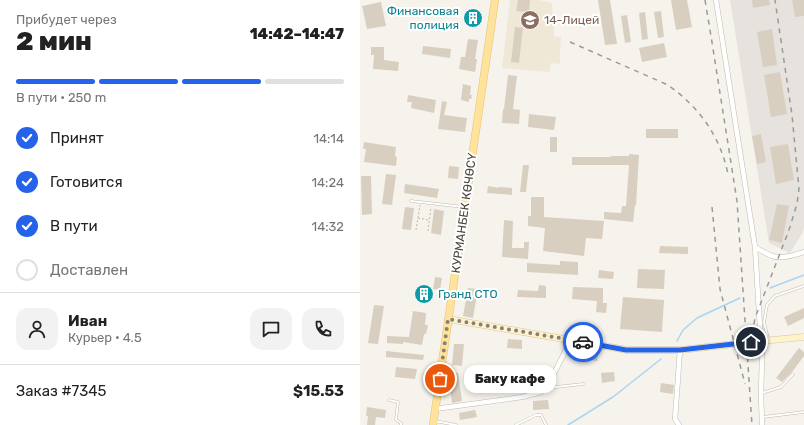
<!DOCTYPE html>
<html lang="ru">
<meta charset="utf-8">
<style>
body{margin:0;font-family:Rubik,sans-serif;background:#f2f2f2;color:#222;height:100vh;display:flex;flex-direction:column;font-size:15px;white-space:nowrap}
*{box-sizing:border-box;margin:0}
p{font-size:13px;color:#767676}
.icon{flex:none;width:22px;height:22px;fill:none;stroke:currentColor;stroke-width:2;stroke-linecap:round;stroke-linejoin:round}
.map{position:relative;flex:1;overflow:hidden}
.panel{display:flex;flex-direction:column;background:#fff;width:360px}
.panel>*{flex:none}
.pin{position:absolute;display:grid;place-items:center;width:34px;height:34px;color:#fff;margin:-17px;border:2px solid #fff;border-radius:50%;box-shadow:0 1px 4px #0007}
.courier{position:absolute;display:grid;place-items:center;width:40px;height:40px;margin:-20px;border:3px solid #2563eb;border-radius:50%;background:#fff;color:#222;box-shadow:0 1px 5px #0007}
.bubble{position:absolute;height:28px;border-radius:12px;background:#fff;box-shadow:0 2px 6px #0003;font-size:13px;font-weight:800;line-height:28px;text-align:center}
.summary em{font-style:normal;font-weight:800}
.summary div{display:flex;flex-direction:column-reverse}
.summary{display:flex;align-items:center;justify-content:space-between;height:68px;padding:0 16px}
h1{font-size:26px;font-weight:800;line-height:30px}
.bar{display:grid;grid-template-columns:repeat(4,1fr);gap:6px 4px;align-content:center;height:48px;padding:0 16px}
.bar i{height:5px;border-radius:3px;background:#e0e0e0}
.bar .on{background:#2563eb}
.bar p{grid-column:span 4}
.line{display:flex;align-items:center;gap:10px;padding:0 16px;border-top:1px solid #e0e0e0}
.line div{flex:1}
.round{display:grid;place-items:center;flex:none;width:42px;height:42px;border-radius:12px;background:#f2f2f2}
ol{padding:0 16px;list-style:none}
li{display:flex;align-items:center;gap:12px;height:44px}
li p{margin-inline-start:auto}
li .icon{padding:4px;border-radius:50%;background:#2563eb;color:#fff;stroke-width:4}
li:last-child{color:#767676}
li i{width:22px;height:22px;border:2px solid #e0e0e0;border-radius:50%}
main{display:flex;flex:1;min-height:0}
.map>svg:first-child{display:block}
.industrial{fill:#e6e2dd}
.education{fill:#efe8d6}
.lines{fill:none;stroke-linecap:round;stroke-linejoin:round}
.stream{stroke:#a9d4f2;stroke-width:1.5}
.building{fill:#d8cfc1}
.lane-casing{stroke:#c2bbae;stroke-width:3}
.street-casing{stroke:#c2bbae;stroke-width:5.5}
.secondary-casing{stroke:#d6c79b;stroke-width:7}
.primary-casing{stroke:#e6c16a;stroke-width:8}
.path{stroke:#c4b79f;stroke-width:1;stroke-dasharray:2 2;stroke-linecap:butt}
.lane{stroke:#fff;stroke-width:2}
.street{stroke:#fff;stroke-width:4.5}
.secondary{stroke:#fff3cd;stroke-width:6}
.primary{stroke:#ffe39c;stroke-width:7}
.rail{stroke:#9a9a9a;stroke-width:1.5;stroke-dasharray:5 5;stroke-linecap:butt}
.done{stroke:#878178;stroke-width:4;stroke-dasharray:0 7.2}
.route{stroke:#2563eb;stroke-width:5}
.labels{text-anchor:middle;stroke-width:4;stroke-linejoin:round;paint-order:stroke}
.culture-label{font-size:12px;fill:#0d838f;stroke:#fff;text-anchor:end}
.education-label{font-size:12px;fill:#785e54;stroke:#fff;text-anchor:start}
.street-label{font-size:12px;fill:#4b4439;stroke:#fff}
</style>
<main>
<section class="panel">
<div class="summary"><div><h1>2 мин</h1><p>Прибудет через</p></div><em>14:42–14:47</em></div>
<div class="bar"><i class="on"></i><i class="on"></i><i class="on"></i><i></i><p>В пути · 250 m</p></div>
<ol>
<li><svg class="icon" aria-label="check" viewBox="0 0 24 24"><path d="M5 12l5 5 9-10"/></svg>Принят<p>14:14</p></li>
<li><svg class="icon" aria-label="check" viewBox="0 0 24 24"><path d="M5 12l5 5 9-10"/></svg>Готовится<p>14:24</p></li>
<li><svg class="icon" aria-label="check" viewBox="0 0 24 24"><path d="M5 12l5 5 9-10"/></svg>В пути<p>14:32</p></li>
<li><i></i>Доставлен</li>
</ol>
<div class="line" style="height:72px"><a class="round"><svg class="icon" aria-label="person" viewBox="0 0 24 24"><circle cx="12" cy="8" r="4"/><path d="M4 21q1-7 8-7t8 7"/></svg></a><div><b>Иван</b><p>Курьер · 4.5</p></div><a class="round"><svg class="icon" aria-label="chat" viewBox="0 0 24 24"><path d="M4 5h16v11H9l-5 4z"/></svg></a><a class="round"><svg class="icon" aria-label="phone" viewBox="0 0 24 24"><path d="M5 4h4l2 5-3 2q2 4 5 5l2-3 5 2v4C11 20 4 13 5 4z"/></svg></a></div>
<div class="line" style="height:52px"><div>Заказ #7345</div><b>$15.53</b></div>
</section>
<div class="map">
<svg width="444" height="425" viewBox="0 0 444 425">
<rect width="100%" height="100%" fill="#f6f3ec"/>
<path class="industrial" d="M370,0H444V226L443,232L430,253L409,243Z"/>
<path class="education" d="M150,0H178L192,3L194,36L201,37L200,54V64L191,63L189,72L142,68Z"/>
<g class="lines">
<path class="stream" d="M410,288L444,275
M317,341L323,330L337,318L380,298
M208,425L253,397L301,359"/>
</g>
<path class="building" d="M158,0H170L169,12L156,11Z
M238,0H250L257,44L245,45Z
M311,0H327L332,27L316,30Z
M392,0H409L410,5L393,8Z
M432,0H444V16L435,17Z
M21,2L26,26L7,29L2,6Z
M109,10L119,11L117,26L108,25Z
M301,11L304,37L298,38L294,12Z
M285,12L288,39L282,40L279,13Z
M267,15L271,42L265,43L261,16Z
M155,27L163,28L159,63L151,62Z
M412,29L417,65L403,67L397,32Z
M108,39L118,40L115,59H117L115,72L99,69L101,57H105Z
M304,43L307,57L282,62L279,48Z
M63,46L91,49L90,58L62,54Z
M11,47H24V60L39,62L38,71L13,69L14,55H11Z
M420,72L427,114L411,117L404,75Z
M148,75L157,76L153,109L160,110L159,124L142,123L143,109H144Z
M103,84L111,86L110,95H112L111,99H109V102L101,100Z
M48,95L76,100L74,113L51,108L52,102H47Z
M82,101L87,102L84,115L107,118L105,132L78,129Z
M169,114L196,117L194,130L168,127Z
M286,129H318V138H286Z
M401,134L406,162L397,164L392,136Z
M190,137H197V152H190Z
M4,142L36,147L35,156L37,157L36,166L4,162L6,149H3Z
M428,144L434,180L416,184L410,147Z
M269,154L279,155L276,206L275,205L273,222L244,219V212L261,213L262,206H266L269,165H212V157H251V156H269Z
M163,165H169L166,192H160Z
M89,166L99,167L98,179L88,178Z
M26,174L36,175L32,205L22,204Z
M1,176H11L12,214L2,215Z
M45,184L79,189L77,198L44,193Z
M128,186L139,188V187L152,188V195L127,193Z
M171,197H184V217L244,221L242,239L226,238L224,256L183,251L185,228L168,226V216H171Z
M417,204L429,206L422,243L409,240Z
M45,207L54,208L51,230L42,229Z
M74,209L84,211L81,235L71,233Z
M144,220L153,221L152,248H164V242H169L168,259L142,257Z
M300,246L328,247V254L299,253Z
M200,261L218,262V275L167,272V263L200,265Z
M278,269L305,270L304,289L277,288Z
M239,270L254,272L253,279L238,278Z
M75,277L82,278L80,290L73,289Z
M179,285L186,286V298L157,297L158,290L178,291Z
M213,287L243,288V303H247L246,313L236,312L237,301L212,299Z
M108,288L118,289L113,318L103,316Z
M59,289L71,291L70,298L58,297Z
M263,297L304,300L302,332L260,329Z
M14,305L24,306L18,344L8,343Z
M444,308V318L428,326L424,317Z
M53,311L66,313L65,325H68L66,334H64L62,345L43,342V344L27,343V336L49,337Z
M148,339L162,340V349L147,348Z
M94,344H104L102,366L92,365Z
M439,348L444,352V356L432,372L422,382L416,378Z
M26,351L64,355L63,360L26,357Z
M228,351L238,352L237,361L227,359Z
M36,367L57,369L55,379L35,377Z
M254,372L255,381L242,383L241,373Z
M98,373L102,401L92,403L90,389H94L93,374Z
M301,383L314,385L313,394L300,392Z
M188,400L189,409L173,410V401Z
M7,407L26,410L25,418L16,417L15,425H7L8,416H6Z
M115,410L117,417L100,420L99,413Z"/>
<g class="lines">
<defs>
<path id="lane" d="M51,201L104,207
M408,338L404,322L407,305L415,296L444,286
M187,388L223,384
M402,393L421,387L433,374
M29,400L38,402L36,420L41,423V425
M403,417L444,412
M75,421L96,425
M156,425L176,415H181L186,425"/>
<path id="street" d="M356,0L395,247C400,250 406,254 412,256C422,259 434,255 444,252
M395,247L402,359L401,393L402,425
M75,409L162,397L181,392L186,389L211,340
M319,425L315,419L320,350"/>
<path id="secondary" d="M88,319L267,350H320L401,341L444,337"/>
<path id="primary" d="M73,425L135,0"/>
</defs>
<use href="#lane" class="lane-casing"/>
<use href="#street" class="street-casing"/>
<use href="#secondary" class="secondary-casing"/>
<use href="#primary" class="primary-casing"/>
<path class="path" d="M58,218L69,220
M56,230L60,205
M68,231L71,207"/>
<use href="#lane" class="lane"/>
<use href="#street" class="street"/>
<use href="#secondary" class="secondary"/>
<use href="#primary" class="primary"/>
<path class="rail" d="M345,0L351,36L377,201L392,425
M210,42L308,85C340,108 360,136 368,174
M352,207L360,289L385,384
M391,344L392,334L395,318L429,230L437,204L439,189L432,115L415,0"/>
</g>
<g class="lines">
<path class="done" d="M80,379L88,319L223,342"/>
<path class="route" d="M223,342L266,350H320L391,342"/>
</g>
<defs>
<symbol id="building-disc" viewBox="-11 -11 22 22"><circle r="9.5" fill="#0f9aa8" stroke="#fff"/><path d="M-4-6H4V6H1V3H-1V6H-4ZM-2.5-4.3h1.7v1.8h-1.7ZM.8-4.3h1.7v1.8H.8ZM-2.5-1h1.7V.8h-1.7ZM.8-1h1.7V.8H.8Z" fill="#fff"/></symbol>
<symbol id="school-disc" viewBox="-11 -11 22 22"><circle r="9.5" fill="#8d6e63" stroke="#fff"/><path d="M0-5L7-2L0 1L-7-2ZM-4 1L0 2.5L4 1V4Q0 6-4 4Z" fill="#fff"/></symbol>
</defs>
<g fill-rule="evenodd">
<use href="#building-disc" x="102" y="7" width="22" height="22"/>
<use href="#school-disc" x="159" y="9" width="22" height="22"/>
<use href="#building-disc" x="53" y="283" width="22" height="22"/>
</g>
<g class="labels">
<g class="culture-label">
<text x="99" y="15">Финансовая<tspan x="99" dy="14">полиция</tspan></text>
<text x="78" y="298" text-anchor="start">Гранд СТО</text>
</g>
<g class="education-label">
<text x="184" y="24">14-Лицей</text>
</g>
<g class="street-label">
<text transform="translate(104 213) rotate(-82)" y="4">КУРМАНБЕК КӨЧӨСҮ</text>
</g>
</g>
</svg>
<div class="pin" style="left:80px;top:379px;background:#ea580c"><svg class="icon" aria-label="bag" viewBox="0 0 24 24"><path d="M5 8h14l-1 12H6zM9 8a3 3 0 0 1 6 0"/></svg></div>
<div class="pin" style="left:391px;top:342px;background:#1f2937"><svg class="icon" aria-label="home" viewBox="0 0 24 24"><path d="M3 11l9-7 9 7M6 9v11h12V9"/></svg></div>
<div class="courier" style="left:223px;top:342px"><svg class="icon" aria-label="car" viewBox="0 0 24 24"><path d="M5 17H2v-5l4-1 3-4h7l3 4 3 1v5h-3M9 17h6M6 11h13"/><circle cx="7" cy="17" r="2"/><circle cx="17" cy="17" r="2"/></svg></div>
<div class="bubble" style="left:104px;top:365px;width:92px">Баку кафе</div>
</div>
</main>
